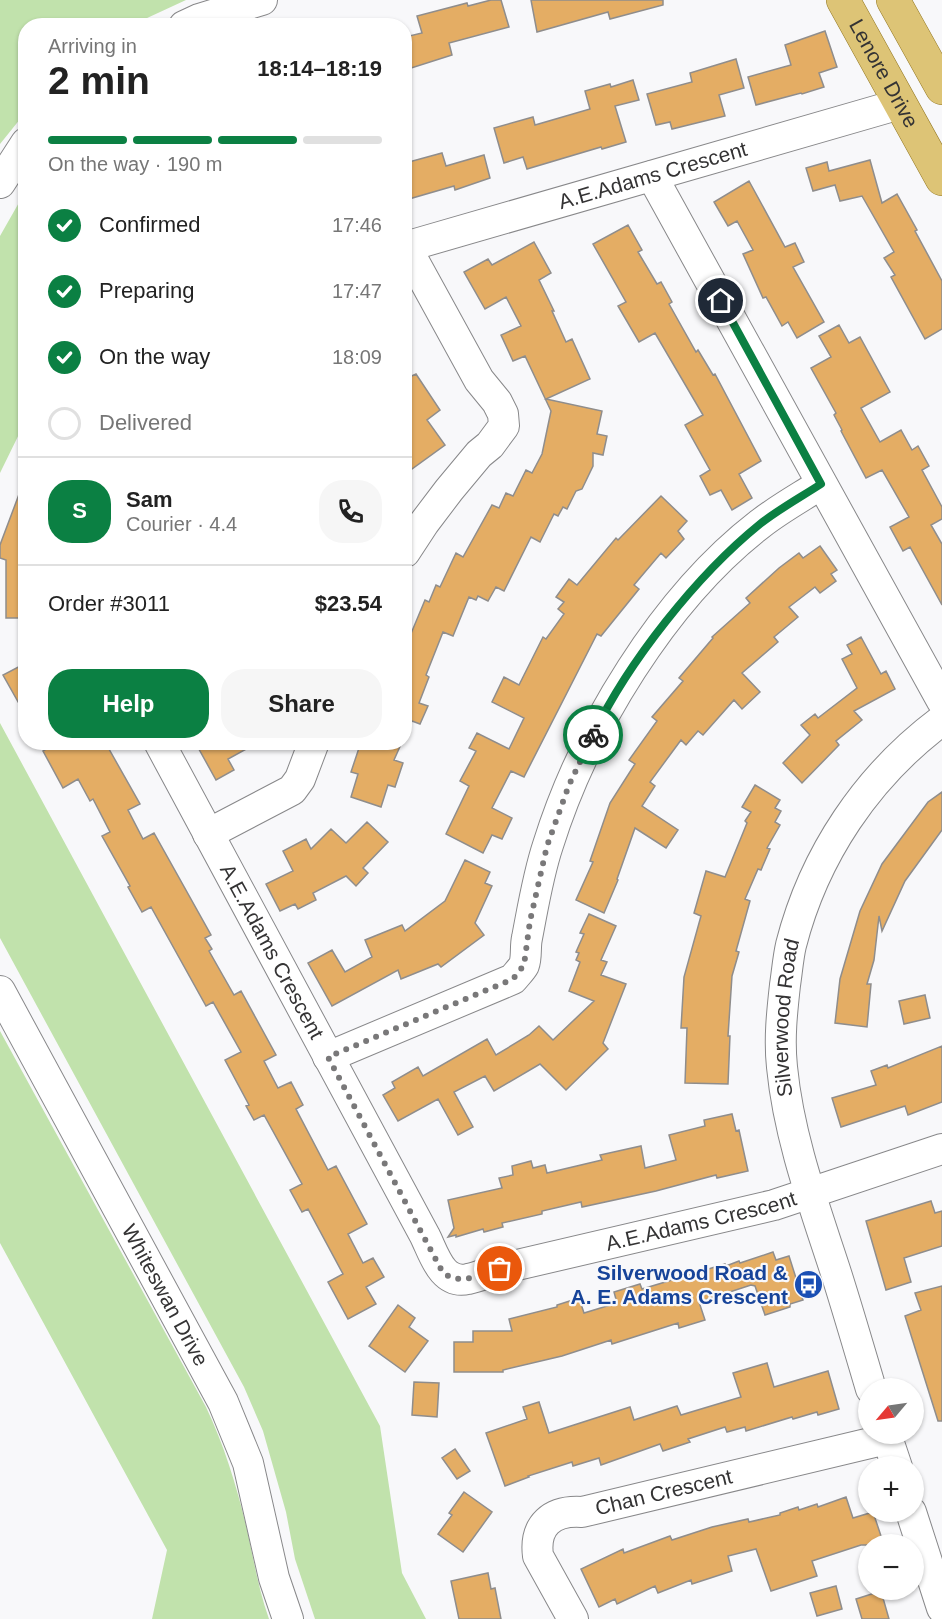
<!DOCTYPE html>
<meta charset="utf-8">
<style>
body{margin:0;font-family:Arial,sans-serif;background:#f6f6f6;color:#222;height:100vh;display:flex;flex-direction:column;font-size:22px;white-space:nowrap}
*{box-sizing:border-box;margin:0}
p{font-size:20px;color:#767676}
.icon{flex:none;width:33px;height:33px;fill:none;stroke:currentColor;stroke-width:2;stroke-linecap:round;stroke-linejoin:round}
.map{position:relative;flex:1;overflow:hidden}
.sheet{position:absolute;left:18px;top:18px;width:394px;height:732px;display:flex;flex-direction:column;background:#fff;border-radius:24px;box-shadow:0 2px 4px #0004}
.sheet>*{flex:none}
.needle{width:39px;rotate:241deg}
.controls{position:absolute;left:858px;top:1378px;display:grid;gap:12px}
.controls a{display:grid;place-items:center;width:66px;height:66px;border-radius:50%;background:#fff;box-shadow:0 2px 4px #0004;font-size:30px}
.pin{position:absolute;display:grid;place-items:center;width:51px;height:51px;color:#fff;margin:-26px;border:3px solid #fff;border-radius:50%;box-shadow:0 2px 6px #0007}
.courier{position:absolute;display:grid;place-items:center;width:60px;height:60px;margin:-30px;border:4px solid #0b8043;border-radius:50%;background:#fff;color:#222;box-shadow:0 2px 8px #0007}
.overview em{font-style:normal;font-weight:600}
.overview div{display:flex;flex-direction:column-reverse}
.overview{display:flex;align-items:center;justify-content:space-between;height:102px;padding:0 30px}
h1{font-size:39px;font-weight:600;line-height:45px}
.bar{display:grid;grid-template-columns:repeat(4,1fr);gap:9px 6px;align-content:center;height:72px;padding:0 30px}
.bar i{height:8px;border-radius:4px;background:#e0e0e0}
.bar .selected{background:#0b8043}
.bar p{grid-column:span 4}
.line{display:flex;align-items:center;gap:15px;padding:0 30px;border-top:2px solid #e0e0e0}
.line div{flex:1}
.round{display:grid;place-items:center;flex:none;width:63px;height:63px;border-radius:24px;background:#f6f6f6}
ol{padding:0 30px;list-style:none}
li{display:flex;align-items:center;gap:18px;height:66px}
li p{margin-inline-start:auto}
li .icon{padding:6px;border-radius:50%;background:#0b8043;color:#fff;stroke-width:4}
li:last-child{color:#767676}
li i{width:33px;height:33px;border:3px solid #e0e0e0;border-radius:50%}
.primary-button{display:flex;gap:12px;margin-top:auto;padding:12px 30px}
.primary-button a{flex:1;height:69px;border-radius:24px;background:#0b8043;color:#fff;font-size:24px;font-weight:600;line-height:69px;text-align:center}
.primary-button a+a{background:#f6f6f6;color:#222}
.map>svg:first-child{display:block}
.green{fill:#c1e2ac}
.building{fill:#e4ad64;stroke:#8f8d8c;stroke-width:1.5}
.lines{fill:none;stroke-linecap:round;stroke-linejoin:round}
.minor-casing{stroke:#88888a;stroke-width:32}
.major-casing{stroke:#937824;stroke-width:34}
.minor{stroke:#fff;stroke-width:30}
.major{stroke:#ddc476;stroke-width:33}
.done{stroke:#797879;stroke-width:6;stroke-dasharray:0 10.8}
.route{stroke:#0b8043;stroke-width:8}
.labels{text-anchor:middle;stroke-width:4.5;stroke-linejoin:round;paint-order:stroke}
.street-label{font-size:21px;fill:#343334;stroke:#f8f8fa}
.transit-label{font-size:21px;font-weight:bold;fill:#164399;stroke:#f8f8fa;text-anchor:end}
</style>
<div class="map">
<svg width="942" height="1619" viewBox="0 0 942 1619">
<rect width="100%" height="100%" fill="#f8f8fa"/>
<path class="green" d="M0,0H186L132,25L26,26L25,113L0,144Z
M25,192V422L0,473V236Z
M0,723L380,1426L402,1573L426,1619H315L295,1559L286,1512L263,1431L244,1387L0,938Z
M0,1031L206,1407C225,1447 238,1490 248,1534C254,1562 259,1591 269,1619H152L167,1550L0,1243Z"/>
<path class="building" d="M491,0H501L509,27L449,43L452,55L405,70V37L422,33L417,16L467,3L468,6Z
M531,0H663V5L610,19L608,12L537,32Z
M825,31L837,67L819,73L824,87L802,94L801,93L756,105L748,77L791,65L785,45Z
M736,59L744,88L719,95L725,116L672,129L670,122L656,125L647,94L692,82L690,73Z
M633,80L639,100L615,106L626,142L602,149L601,147L527,169L523,157L504,163L494,128L533,117L535,125L590,109L585,91L610,84L611,87Z
M442,153L446,166L484,155L490,178L455,190L454,186L409,199L405,183V163Z
M870,160L882,203L897,194L917,230L915,231L942,281V329L925,339L891,277L895,275L884,258L894,252L862,196L840,201L835,185L813,191L806,168L827,162L829,171Z
M749,181L785,247L795,243L804,262L793,267L824,322L797,338L788,322L782,326L766,297L763,298L743,254L753,250L737,221L728,226L714,202Z
M628,225L642,250L638,252L657,284L661,282L672,302L669,304L696,352L698,350L713,375L715,374L761,461L739,474L752,498L732,510L721,490L710,495L700,476L710,470L685,425L703,415L655,333L639,342L618,306L626,302L593,244Z
M534,242L551,273L539,280L554,311H552L566,342L572,339L590,379L546,399L602,411L597,434L607,436L603,455L593,453V466L582,489L576,491L567,509L563,507L558,516L554,514L540,542L531,537L504,591L496,587L488,601L478,596L476,600L469,597L453,636L443,632L426,675L429,677L419,703L428,706L420,724L412,721L405,736V635L410,636L425,600L429,602L436,585L440,587L456,553L463,557L492,505L499,508L506,493L513,496L526,470L532,473L542,454L551,411L525,356L513,361L501,335L521,326L506,297L485,309L464,272L488,259L492,265Z
M839,325L849,343L860,337L890,392L861,408L880,442L901,430L912,450L918,446L929,466L922,470L942,507V519L931,525L942,544V605L910,547L903,551L890,527L909,517L882,470L866,478L841,431L842,430L834,415L836,413L811,368L831,357L819,336Z
M416,374L440,410L427,420L445,445L405,474V379Z
M24,481H26V618H6V560L0,558V545Z
M661,496L687,521L678,531L684,539L666,558L661,553L634,585L639,589L601,636L597,634L524,777L511,771L492,808L512,818L502,839L492,835L483,853L446,834L469,786L460,781L476,751L469,748L477,733L509,749L524,718L492,702L504,677L519,685L543,637L546,639L564,614L558,609L564,602L556,597L569,579L577,585L616,538L618,540Z
M820,546L837,570L831,574L836,581L820,593L815,587L789,607L798,617L774,637L778,642L742,673L760,692L742,709L734,700L703,735L698,731L686,745L681,740L650,782L655,786L642,806L678,830L666,848L635,828L617,879L618,880L604,913L576,900L593,862L590,861L610,803L635,764L629,760L657,721L652,717L683,681L679,678L713,638L712,637L750,603L746,598L779,568L799,553L803,558Z
M861,637L881,674L886,671L895,689L854,711L862,720L836,741L839,745L802,783L783,763L810,735L801,725L815,714L818,718L857,688L842,659L852,654L847,645Z
M26,663V716L3,675Z
M57,742H105L140,804L128,810L143,839L154,833L211,935L205,938L212,949L209,951L234,995L241,991L276,1055L264,1061L278,1088L291,1082L303,1105L296,1109L328,1170L336,1166L367,1224L348,1234L363,1263L373,1258L384,1277L366,1287L376,1304L348,1319L328,1282L343,1274L308,1209L302,1212L290,1190L302,1184L264,1115L254,1120L246,1106L249,1105L225,1060L241,1052L213,1002L206,1006L151,907L142,912L128,887L130,886L102,836L110,832L93,799L90,801L78,779L63,788L43,751Z
M195,742H259L228,759L234,770L216,780Z
M361,742H402L394,760L403,763L395,787L388,785L381,807L351,797L358,774L351,772Z
M755,785L780,800L775,808L781,811L775,822L780,825L767,848L770,849L761,870L758,869L745,899L750,901L736,951L739,952L732,976L728,1036H730L728,1084L685,1083L687,1028H681L684,977L701,916L694,913L706,871L725,877L747,823L745,821L751,812L742,807Z
M942,792V830L905,881L882,931L879,916L874,960L867,984H871L867,1027L835,1023L840,979L860,911L882,864L928,802Z
M367,822L388,842L363,868L368,873L356,886L346,876L313,893L316,900L298,909L295,904L280,911L266,884L293,871L283,851L306,839L311,849L331,829L346,843Z
M465,860L490,872L485,883L492,886L475,923L484,935L441,967L438,964L401,979L398,970L332,1006L308,963L332,950L345,972L372,957L365,940L402,925L405,931L445,901Z
M589,914L616,926L601,960L607,962L601,975L626,984L603,1043L608,1049L566,1090L540,1064L494,1091L485,1076L454,1092L473,1127L458,1135L438,1099L398,1121L383,1095L395,1088L392,1082L418,1067L423,1076L487,1039L496,1055L529,1035L539,1026L553,1040L594,1001L569,991L580,962L576,960L579,953L576,952L584,934L580,933Z
M925,995L930,1018L904,1024L899,1001Z
M942,1046V1102L908,1115L905,1106L841,1127L832,1098L876,1085L871,1071L887,1065L888,1068Z
M732,1114L736,1131L739,1130L748,1171L717,1178L716,1175L656,1191L582,1207L581,1202L542,1211V1214L502,1223L503,1227L484,1232L483,1229L456,1237V1235L448,1237L454,1228L448,1200L502,1188L499,1178L513,1175L512,1166L531,1161L533,1168L545,1165L547,1173L602,1160L600,1155L641,1146L645,1168L676,1160L669,1135L705,1126L704,1120Z
M931,1201L935,1213L942,1211V1246L904,1258L911,1282L886,1290L866,1221Z
M773,1252L776,1260L789,1256L803,1300L790,1304V1307L765,1315L755,1286L751,1285L699,1302L705,1320L679,1328L678,1323L612,1344L611,1340L562,1356L503,1370V1372H454V1342H473V1331H512L509,1319L557,1307V1305L579,1298L584,1313L617,1303L614,1292L640,1284L642,1289L725,1264L726,1266L739,1261L740,1263Z
M942,1286V1421H938L905,1316L921,1310L915,1293Z
M398,1305L415,1318L409,1327L428,1341L405,1372L369,1346Z
M767,1363L774,1387L828,1371L839,1409L818,1415L817,1412L793,1419L792,1417L746,1431L745,1427L727,1432L725,1427L688,1439L690,1442L663,1451L660,1444L601,1465L599,1458L573,1466L572,1462L528,1476L529,1477L505,1486L486,1433L527,1419L523,1407L539,1402L549,1433L630,1407L634,1420L677,1406L681,1415L741,1397L733,1373Z
M414,1382L439,1383L437,1417L412,1415Z
M455,1449L470,1471L457,1479L442,1458Z
M464,1492L492,1512L463,1552L438,1534L452,1515L449,1513Z
M846,1497L853,1518L873,1512L884,1545H861L812,1561L817,1576L771,1591L756,1549L728,1556L732,1571L692,1584L691,1580L658,1593L655,1586L617,1604L615,1599L599,1607L581,1569L623,1549L624,1553L670,1536L672,1540L712,1527L748,1519L749,1522L780,1515V1513L798,1507L799,1510L817,1504L818,1507Z
M488,1573L491,1589L495,1588L501,1619H459L451,1581Z
M836,1586L842,1609L817,1616L810,1593Z
M881,1591L889,1619H862L856,1599Z"/>
<g class="lines">
<defs>
<g id="minor">
<path d="M184,26L199,19L262,0"/>
<path d="M652,176L942,701"/>
<path d="M0,183L26,143"/>
<path id="s1" d="M405,247L900,104"/>
<path d="M405,552L424,523L449,490L479,454L490,445L504,426L503,414L497,402L479,380L406,247"/>
<path id="s2" d="M159,742L425,1236C434,1254 442,1285 468,1279C478,1277 489,1272 500,1269L774,1205L942,1149"/>
<path d="M208,834L292,790L300,779L314,742"/>
<path id="s3" d="M0,991L223,1402L248,1463L274,1578L288,1619"/>
<path d="M328,1057L513,979C516,975 522,969 524,965C527,957 525,946 527,938C533,907 538,875 548,845C584,730 664,598 760,524C779,509 801,497 821,484"/>
<path id="s4" d="M871,1389C860,1352 849,1314 837,1276C815,1208 789,1139 782,1067C779,1039 782,1012 785,985C787,972 788,958 791,945C814,855 867,776 942,720"/>
<path d="M886,1434L897,1467"/>
<path d="M911,1512L942,1608"/>
<path id="s5" d="M573,1619L538,1556C534,1525 552,1510 582,1512L887,1439"/>
</g>
<g id="major">
<path id="s6" d="M843,0L942,179"/>
<path d="M893,0L942,88"/>
</g>
</defs>
<use href="#minor" class="minor-casing"/>
<use href="#major" class="major-casing"/>
<use href="#minor" class="minor"/>
<use href="#major" class="major"/>
</g>
<g class="lines">
<path class="done" d="M500,1269C480,1274 462,1286 443,1273L328,1057L513,979L524,965L530,921L547,846L569,785L593,735"/>
<path class="route" d="M593,735C628,662 697,575 760,524C779,509 801,497 821,484L721,301"/>
</g>
<defs>
<symbol id="bus-disc" viewBox="-11 -11 22 22"><circle r="9.5" fill="#1a4fb4" stroke="#f8f8fa"/><path d="M-5-6H5V4H4V6H2V4H-2V6H-4V4H-5ZM-3.5-4V0h7V-4ZM-3.5 1.2v1.5H-2V1.2ZM2 1.2v1.5H3.5V1.2Z" fill="#fff"/></symbol>
</defs>
<g fill-rule="evenodd">
<use href="#bus-disc" x="792" y="1268" width="33" height="33"/>
</g>
<g class="labels">
<g class="street-label">
<text dy="7" stroke="none"><textPath href="#s6" startOffset="84">Lenore Drive</textPath></text>
<text dy="7" stroke="none"><textPath href="#s1" startOffset="258">A.E.Adams Crescent</textPath></text>
<text dy="7" stroke="none"><textPath href="#s2" startOffset="238">A.E.Adams Crescent</textPath></text>
<text dy="7" stroke="none"><textPath href="#s4" startOffset="384">Silverwood Road</textPath></text>
<text dy="7" stroke="none"><textPath href="#s2" startOffset="868">A.E.Adams Crescent</textPath></text>
<text dy="7" stroke="none"><textPath href="#s3" startOffset="346">Whiteswan Drive</textPath></text>
<text dy="7" stroke="none"><textPath href="#s5" startOffset="230">Chan Crescent</textPath></text>
</g>
<g class="transit-label">
<text x="788" y="1280">Silverwood Road &amp;<tspan x="788" dy="24">A. E. Adams Crescent</tspan></text>
</g>
</g>
</svg>
<div class="controls">
<a><svg class="needle" viewBox="-14 -14 28 28"><path d="M0-13l5 13h-10z" fill="#e53935"/><path d="M0 13l5-13h-10z" fill="#767676"/></svg></a>
<a>+</a>
<a>−</a>
</div>
<div class="pin" style="left:500px;top:1269px;background:#ea580c"><svg class="icon" aria-label="bag" viewBox="0 0 24 24"><path d="M5 8h14l-1 12H6zM9 8a3 3 0 0 1 6 0"/></svg></div>
<div class="pin" style="left:721px;top:301px;background:#1f2937"><svg class="icon" aria-label="home" viewBox="0 0 24 24"><path d="M3 11l9-7 9 7M6 9v11h12V9"/></svg></div>
<div class="courier" style="left:593px;top:735px"><svg class="icon" aria-label="bike" viewBox="0 0 24 24"><circle cx="6" cy="16" r="4"/><circle cx="18" cy="16" r="4"/><path d="M6 16l4-8h5l3 8M10 8l3 8H6M13 5h3"/></svg></div>
<section class="sheet">
<div class="overview"><div><h1>2 min</h1><p>Arriving in</p></div><em>18:14–18:19</em></div>
<div class="bar"><i class="selected"></i><i class="selected"></i><i class="selected"></i><i></i><p>On the way · 190 m</p></div>
<ol>
<li><svg class="icon" aria-label="check" viewBox="0 0 24 24"><path d="M5 12l5 5 9-10"/></svg>Confirmed<p>17:46</p></li>
<li><svg class="icon" aria-label="check" viewBox="0 0 24 24"><path d="M5 12l5 5 9-10"/></svg>Preparing<p>17:47</p></li>
<li><svg class="icon" aria-label="check" viewBox="0 0 24 24"><path d="M5 12l5 5 9-10"/></svg>On the way<p>18:09</p></li>
<li><i></i>Delivered</li>
</ol>
<div class="line" style="height:108px"><b class="round" style="background:#0b8043;color:#fff">S</b><div><b>Sam</b><p>Courier · 4.4</p></div><a class="round"><svg class="icon" aria-label="phone" viewBox="0 0 24 24"><path d="M5 4h4l2 5-3 2q2 4 5 5l2-3 5 2v4C11 20 4 13 5 4z"/></svg></a></div>
<div class="line" style="height:78px"><div>Order #3011</div><b>$23.54</b></div>
<div class="primary-button"><a>Help</a><a>Share</a></div>
</section>
</div>
